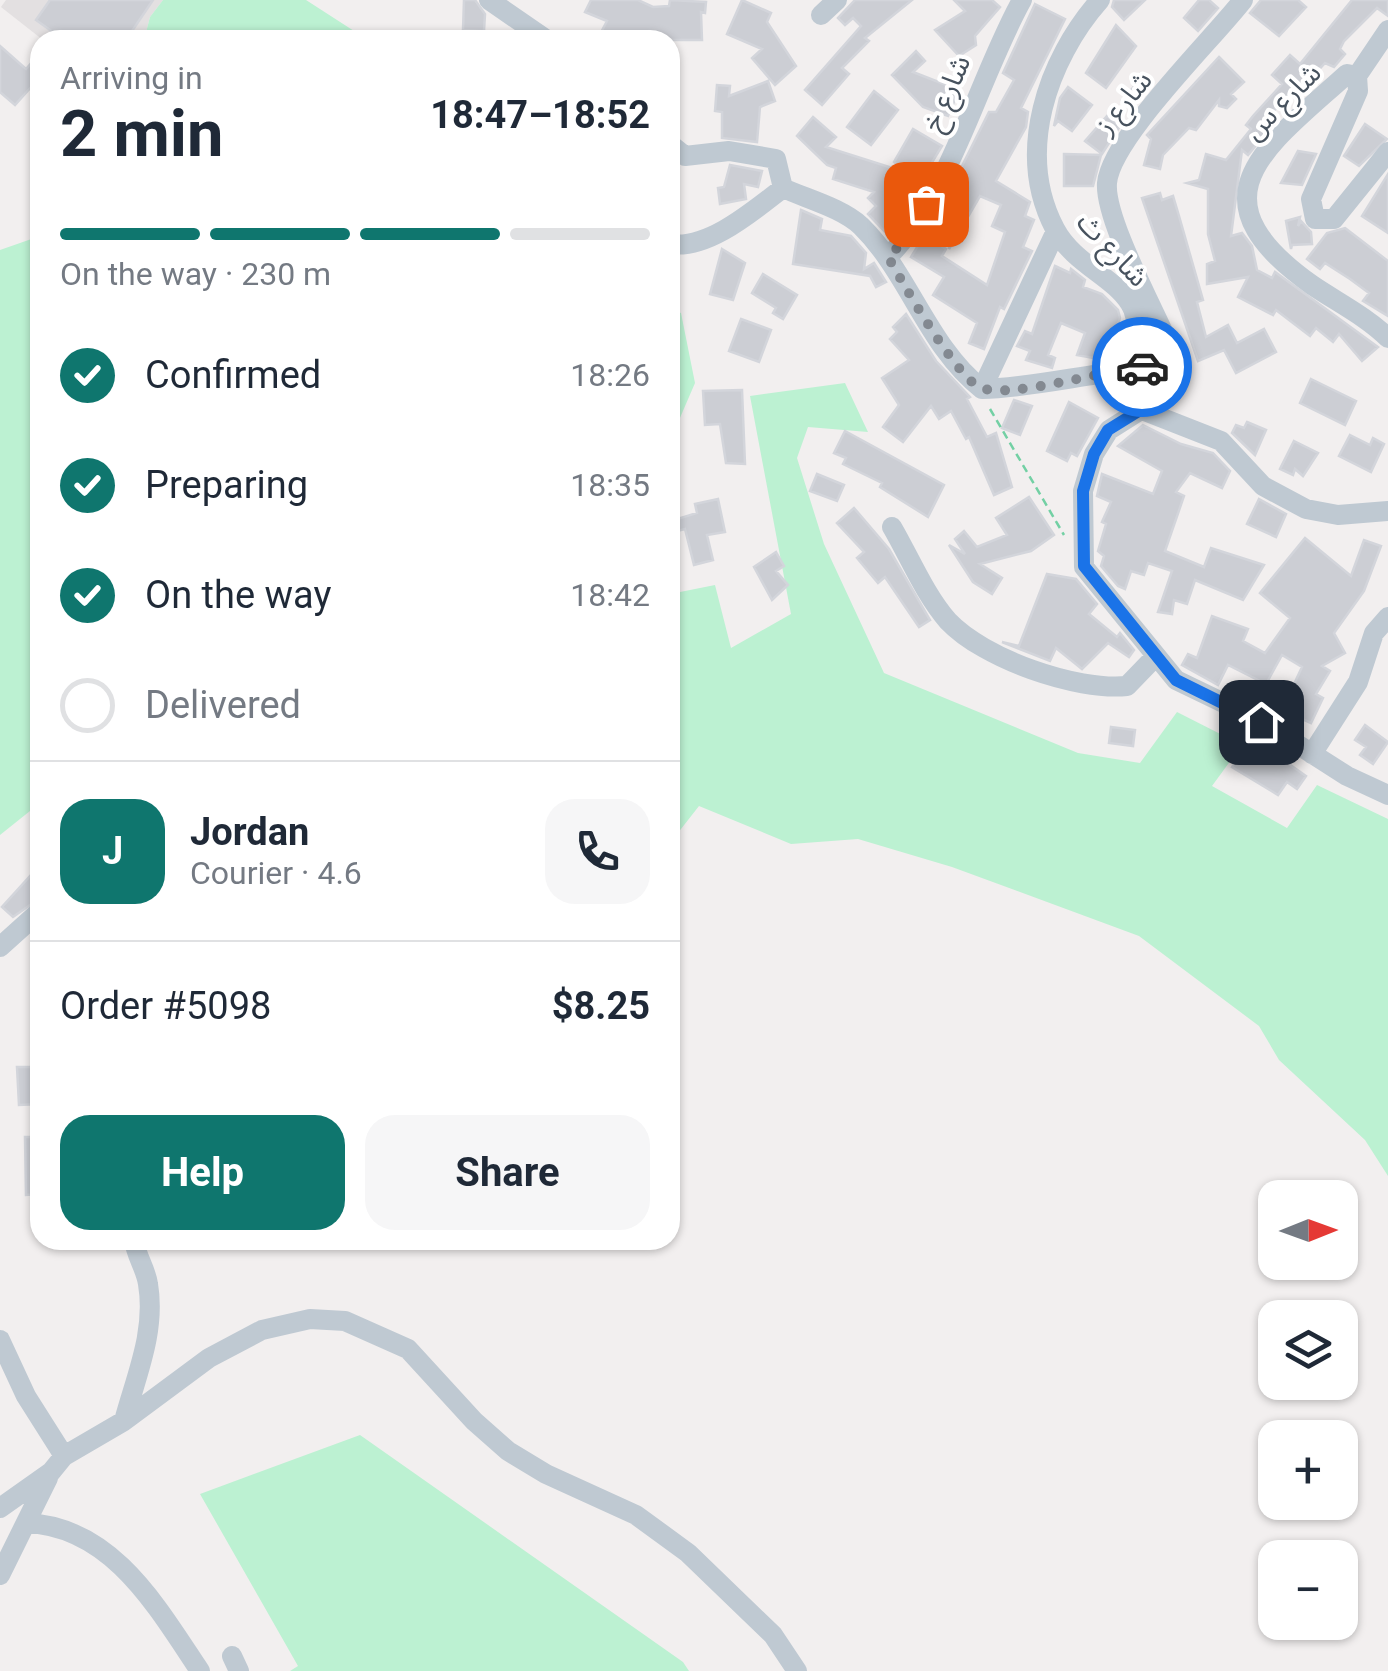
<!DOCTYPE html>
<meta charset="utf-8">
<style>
body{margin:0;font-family:Roboto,"Noto Sans Arabic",sans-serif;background:#f6f6f7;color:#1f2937;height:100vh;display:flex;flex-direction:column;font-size:38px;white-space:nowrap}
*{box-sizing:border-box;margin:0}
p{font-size:32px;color:#747a83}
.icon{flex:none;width:55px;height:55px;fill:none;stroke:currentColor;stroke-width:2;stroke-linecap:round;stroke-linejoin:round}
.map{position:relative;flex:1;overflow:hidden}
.side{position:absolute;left:30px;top:30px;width:650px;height:1220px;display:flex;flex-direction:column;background:#fff;border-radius:30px;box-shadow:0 2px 8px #0004}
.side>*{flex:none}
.needle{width:65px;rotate:89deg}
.controls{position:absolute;left:1258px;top:1180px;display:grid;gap:20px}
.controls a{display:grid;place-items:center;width:100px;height:100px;border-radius:20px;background:#fff;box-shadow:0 2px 8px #0004;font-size:50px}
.pin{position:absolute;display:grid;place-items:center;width:85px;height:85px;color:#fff;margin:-42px;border-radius:20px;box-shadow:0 5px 15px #0006}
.courier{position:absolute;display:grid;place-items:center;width:100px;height:100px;margin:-50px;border:8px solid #1a73e8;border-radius:50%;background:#fff;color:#222;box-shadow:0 2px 12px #0007}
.headline em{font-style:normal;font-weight:700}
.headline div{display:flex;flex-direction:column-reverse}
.headline{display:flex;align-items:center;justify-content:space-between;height:170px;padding:0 30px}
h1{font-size:65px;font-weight:700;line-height:75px}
.bar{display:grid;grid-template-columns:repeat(4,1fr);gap:15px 10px;align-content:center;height:120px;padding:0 30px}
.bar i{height:12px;border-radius:8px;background:#e0e1e3}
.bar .on{background:#0f766e}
.bar p{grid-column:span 4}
.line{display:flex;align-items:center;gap:25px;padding:0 30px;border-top:2px solid #e0e1e3}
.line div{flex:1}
.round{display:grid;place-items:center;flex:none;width:105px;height:105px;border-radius:30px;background:#f6f6f7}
ol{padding:0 30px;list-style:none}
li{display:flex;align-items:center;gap:30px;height:110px}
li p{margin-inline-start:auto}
li .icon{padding:10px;border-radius:50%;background:#0f766e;color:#fff;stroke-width:4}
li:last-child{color:#747a83}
li i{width:55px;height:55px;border:5px solid #e0e1e3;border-radius:50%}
.button{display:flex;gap:20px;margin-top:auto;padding:20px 30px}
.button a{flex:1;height:115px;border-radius:30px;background:#0f766e;color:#fff;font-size:40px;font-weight:700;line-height:115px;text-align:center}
.button a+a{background:#f6f6f7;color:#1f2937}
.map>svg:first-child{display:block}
.education{fill:#e3e0e1}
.green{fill:#bcf1d2}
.building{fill:#ccced4;stroke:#d3d5db;stroke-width:2.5}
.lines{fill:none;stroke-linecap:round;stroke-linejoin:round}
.path{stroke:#73d0a4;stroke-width:2.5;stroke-dasharray:8 5;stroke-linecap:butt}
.minor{stroke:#bfc9d2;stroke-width:20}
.done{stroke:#838991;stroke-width:10;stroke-dasharray:0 18}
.route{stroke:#1a73e8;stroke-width:12}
.labels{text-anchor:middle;stroke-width:8;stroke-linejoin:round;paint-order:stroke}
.street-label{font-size:28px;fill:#47525e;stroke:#fff}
</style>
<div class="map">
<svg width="1388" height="1671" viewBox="0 0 1388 1671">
<rect width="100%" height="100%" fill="#f2efef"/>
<path class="education" d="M6,0H163L150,17L144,40H43L1,7Z"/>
<path class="green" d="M163,0H306L368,40H144L150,17Z
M40,236V803L0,835V250Z
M670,309L681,313L695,383L670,441Z
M845,383L868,432L808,427L797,458L824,544L884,673L1078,753L1140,763L1177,712L1242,745L1212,786L1287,828L1317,785L1388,819V1176L1365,1140L1279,1060L1259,1026L1139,936L952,867L858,839L791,844L699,806L670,843V594L715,585L731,648L791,614L750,396Z
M360,1435L683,1662L689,1671H290L298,1666L200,1494Z"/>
<path class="building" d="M50,0H153L126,40H64L36,20Z
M464,0H475L485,14L484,31L463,30Z
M591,0H638L653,7L669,6L670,0L706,2L705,13L701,12L702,40H597L607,21L585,12Z
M742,0L771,13L767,22L796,66L775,85L752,58L762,49L727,34Z
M855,0H912L865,38L869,41L842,68L849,74L822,105L805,90L861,26L853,18L845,25L838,18Z
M954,0H992L1000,7L975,36L976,45L959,56L935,30L965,11Z
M1114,0H1145L1124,20L1112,7Z
M1199,0H1209L1218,8L1198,31L1184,18Z
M1261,0H1298L1306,7L1279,36L1250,13Z
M1352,0H1388V16L1377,8L1344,41L1340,49L1345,54L1334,67L1325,63L1295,96L1291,92L1271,114L1277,120L1248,155L1242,150L1231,236L1242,233L1252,246L1257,270L1272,278L1275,272L1378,347L1362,361L1339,334L1333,342L1316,328L1310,336L1276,310L1273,315L1238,297L1248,277L1207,284V264L1215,261L1208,234V189L1187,183L1199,180L1206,154L1226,160L1251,129L1246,125L1253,116L1282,84L1272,75L1290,55L1300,64Z
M1035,4L1065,19L1021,108L1028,112L1026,127L996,181L1030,202L1025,216L1034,220L1023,247L1032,251L1004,309L1000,307L984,349L969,343L977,323L933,295L944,277L911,257L924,236L946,249L942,256L987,285L1005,232L992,226L1001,205L980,196L962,227L966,228L962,241L955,239L949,249L956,207L945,200L989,112H996L1014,80L1003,73Z
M1116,25L1136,46L1106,88L1086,73Z
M0,46L26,69L40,53V77L15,105L0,92Z
M916,51L925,61L913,72L959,90L948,116L923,107L892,75Z
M1219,57L1244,82L1231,94L1236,99L1227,108L1219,106V100L1196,130L1189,128L1163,155L1160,169L1144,165L1151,139L1147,135Z
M768,81L775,101L760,107L757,142L722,138V112L715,111L717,85L730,86L729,96Z
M1139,81L1148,89L1132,108L1122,100Z
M1068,87L1092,105L1072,131L1058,121L1054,126L1060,98Z
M874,91L898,110L871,145L847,127Z
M1107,116L1120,126L1102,154L1085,141Z
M813,117L836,137L826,147L908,173L894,162L913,129L942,146L888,235L868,214L876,206L868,198L874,192L833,179L836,168L827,165L797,136Z
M1365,124L1387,139L1359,166L1344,156Z
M1298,151L1316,154L1302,185L1281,183Z
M1064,154L1101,155L1093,186H1064Z
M730,165L762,171L758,187L744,184L746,199L720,204L718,188L724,187Z
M1388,174V233L1362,216Z
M1160,193L1162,200L1173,196L1179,216L1203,300L1197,302L1206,337L1228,325L1237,343L1264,329L1276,352L1236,373L1224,350L1198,361L1142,198Z
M801,210L822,219L820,230L851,236L866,253L864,269L874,263L886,282L876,287L870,276L793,264Z
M1300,217L1298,226L1301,221L1311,232L1312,244L1292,245L1291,249L1286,221Z
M1345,228L1388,261V316L1363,301L1369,293L1350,279L1325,263L1320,269L1307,259L1327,233Z
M722,249L745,263L733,300L710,294Z
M1055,266L1070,273L1071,269L1085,280L1083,287L1102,294L1118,310L1120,318L1112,342L1117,344L1104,360L1077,355L1085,333L1061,323L1048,355L1055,358L1052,368L1026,360L1030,351L1017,346L1025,331L1032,334Z
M763,274L797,295L783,319L773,313L776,308L752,293Z
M906,314L936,361L970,397L967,399L987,437L996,433L1012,487L994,495L969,437L966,439L951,411L939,419L931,406L903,442L883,427L899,405L882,378L909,360L890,339L897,332L893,327Z
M741,319L771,330L759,362L729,351Z
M1311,379L1356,401L1345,425L1300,403Z
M742,390L745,464L726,463L720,424L705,425L703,391Z
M1014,400L1032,406L1020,435L1002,428Z
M1069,402L1098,418L1077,456L1071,453L1067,461L1047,451Z
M1247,422L1266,430L1255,455L1232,433L1236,425L1244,428Z
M1143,425L1181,444L1213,453L1230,471L1222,488L1190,473L1176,492L1184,496L1165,551L1204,567L1211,548L1264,565L1243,600L1195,580L1187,604L1174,600L1172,614L1158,612L1172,571L1148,563L1144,575L1131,571L1125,589L1118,586L1101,566L1104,556L1098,551L1106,524L1102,522L1111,502L1097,496L1102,474L1153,494L1162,471L1118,446Z
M845,431L944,485L928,517L880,487L882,483L843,464L846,458L834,453Z
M1350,435L1370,445L1373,438L1384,444L1371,472L1339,456Z
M1294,441L1318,453L1303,476L1295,469L1293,475L1280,469Z
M817,474L844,485L837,501L810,491Z
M1029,497L1054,535L1031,551L980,564L1002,578L992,594L973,582L949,545L965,554L955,539L964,531L977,547L1007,535L996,518Z
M718,499L725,532L707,535L713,560L694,565L685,529L677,531L674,520L697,513L695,504Z
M1259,499L1286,514L1276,537L1247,524Z
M854,508L889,549L930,620L919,627L885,577L878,583L857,558L864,552L837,523Z
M1305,538L1351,576L1364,540L1381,546L1364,591L1334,633L1345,653L1322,666L1330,671L1316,694L1323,698L1311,723L1282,710L1302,667L1282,655L1266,684L1228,665L1218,685L1182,665L1188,654L1197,658L1212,616L1248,629L1243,641L1265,653L1290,618L1260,593Z
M776,552L784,566L776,571L788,585L772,600L754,567Z
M1047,574L1076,579L1097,604L1089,614L1117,637L1120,633L1134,650L1129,657L1108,643L1082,669L1056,648L1050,661L1002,642L1019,646Z
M1365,725L1388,742L1373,764L1360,755L1366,747L1355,740Z
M1111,727L1135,730L1133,746L1109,743Z
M1252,738L1306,776L1297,789L1287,782L1278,795L1232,767Z
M40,865V898L13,917L2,907Z
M17,1067H40V1104L19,1105Z
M25,1137H40V1194L26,1195Z"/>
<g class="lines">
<path class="path" d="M990,409L1064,535"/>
<path class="minor" d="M489,0L547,40
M1100,0C1047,60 1015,153 1055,229C1084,284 1172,287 1120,369
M821,15L837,0
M1357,76L1388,30
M670,144L685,156L729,151L776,159L783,188C807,199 842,208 861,226C909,273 928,347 982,389
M1388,152L1334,219H1315L1311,199L1358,91L1357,76L1347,74C1265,148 1188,197 1312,285C1337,302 1367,317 1388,338
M670,244C708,250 753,211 783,188
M888,257C951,193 978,79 1022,0
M1179,368C1163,325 1104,222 1107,183C1111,138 1212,40 1243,0
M982,389C1049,387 1112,366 1179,368L1166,394L1109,430L1094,454L1083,491L1084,567L1176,680L1261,721L1347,776L1388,795
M982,389L1056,231
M1142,410L1221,441L1263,486L1306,509L1338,515L1388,511
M892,527C909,556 925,595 948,621C984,659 1076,691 1127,686L1155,657
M1312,754L1358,682L1374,633L1388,617
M0,947L40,911
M0,1340L26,1396L64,1456
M124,1421C136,1376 156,1332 148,1284C146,1269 136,1256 134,1240
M0,1508L51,1472L64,1456L124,1421L209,1358L262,1330L310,1319L345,1321L408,1349L474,1421L508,1451L546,1474L636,1515L688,1553L773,1635L797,1671
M26,1523C112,1526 157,1607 200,1671
M0,1575L48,1478
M232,1656L239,1671"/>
</g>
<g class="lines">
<path class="done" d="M926,204L906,239L888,257C903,283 957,379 981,388C1011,399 1105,370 1142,367"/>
<path class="route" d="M1142,367L1179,368L1166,394L1108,430L1094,454L1083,491L1084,566L1176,680L1261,722"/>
</g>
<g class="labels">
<g class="street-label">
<text transform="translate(946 93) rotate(-67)" y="10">شارع خ</text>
<text transform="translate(1282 101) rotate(-45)" y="10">شارع ﺱ</text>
<text transform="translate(1123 102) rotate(-51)" y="10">شارع ﺯ</text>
<text transform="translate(1113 249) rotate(47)" y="10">شارع ث</text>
</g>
</g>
</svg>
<div class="controls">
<a><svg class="needle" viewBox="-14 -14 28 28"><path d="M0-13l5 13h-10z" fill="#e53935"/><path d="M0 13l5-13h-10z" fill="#747a83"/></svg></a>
<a><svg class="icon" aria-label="layers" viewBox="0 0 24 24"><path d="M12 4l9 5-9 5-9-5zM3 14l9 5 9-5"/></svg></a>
<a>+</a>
<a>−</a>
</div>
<div class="pin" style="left:926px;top:204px;background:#ea580c"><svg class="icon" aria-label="bag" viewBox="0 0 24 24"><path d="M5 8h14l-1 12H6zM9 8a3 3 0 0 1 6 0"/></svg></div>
<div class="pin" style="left:1261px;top:722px;background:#1f2937"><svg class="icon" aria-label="home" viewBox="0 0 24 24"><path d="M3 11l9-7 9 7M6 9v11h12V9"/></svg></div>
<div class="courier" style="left:1142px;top:367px"><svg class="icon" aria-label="car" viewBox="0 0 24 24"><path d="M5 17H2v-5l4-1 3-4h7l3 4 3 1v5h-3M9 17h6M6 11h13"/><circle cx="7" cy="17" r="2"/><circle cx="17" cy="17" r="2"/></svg></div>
<section class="side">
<div class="headline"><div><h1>2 min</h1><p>Arriving in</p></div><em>18:47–18:52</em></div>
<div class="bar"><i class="on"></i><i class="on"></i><i class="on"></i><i></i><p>On the way · 230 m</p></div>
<ol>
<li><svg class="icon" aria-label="check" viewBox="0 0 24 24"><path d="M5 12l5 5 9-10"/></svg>Confirmed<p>18:26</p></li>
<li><svg class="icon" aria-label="check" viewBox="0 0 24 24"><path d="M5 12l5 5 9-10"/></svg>Preparing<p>18:35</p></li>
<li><svg class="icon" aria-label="check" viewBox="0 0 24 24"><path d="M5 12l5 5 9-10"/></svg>On the way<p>18:42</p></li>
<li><i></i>Delivered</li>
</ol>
<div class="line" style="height:180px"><b class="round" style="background:#0f766e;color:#fff">J</b><div><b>Jordan</b><p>Courier · 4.6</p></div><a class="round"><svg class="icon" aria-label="phone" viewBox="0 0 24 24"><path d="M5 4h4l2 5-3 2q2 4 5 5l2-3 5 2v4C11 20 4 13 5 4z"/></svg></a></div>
<div class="line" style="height:130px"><div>Order #5098</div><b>$8.25</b></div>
<div class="button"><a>Help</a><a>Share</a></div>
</section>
</div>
